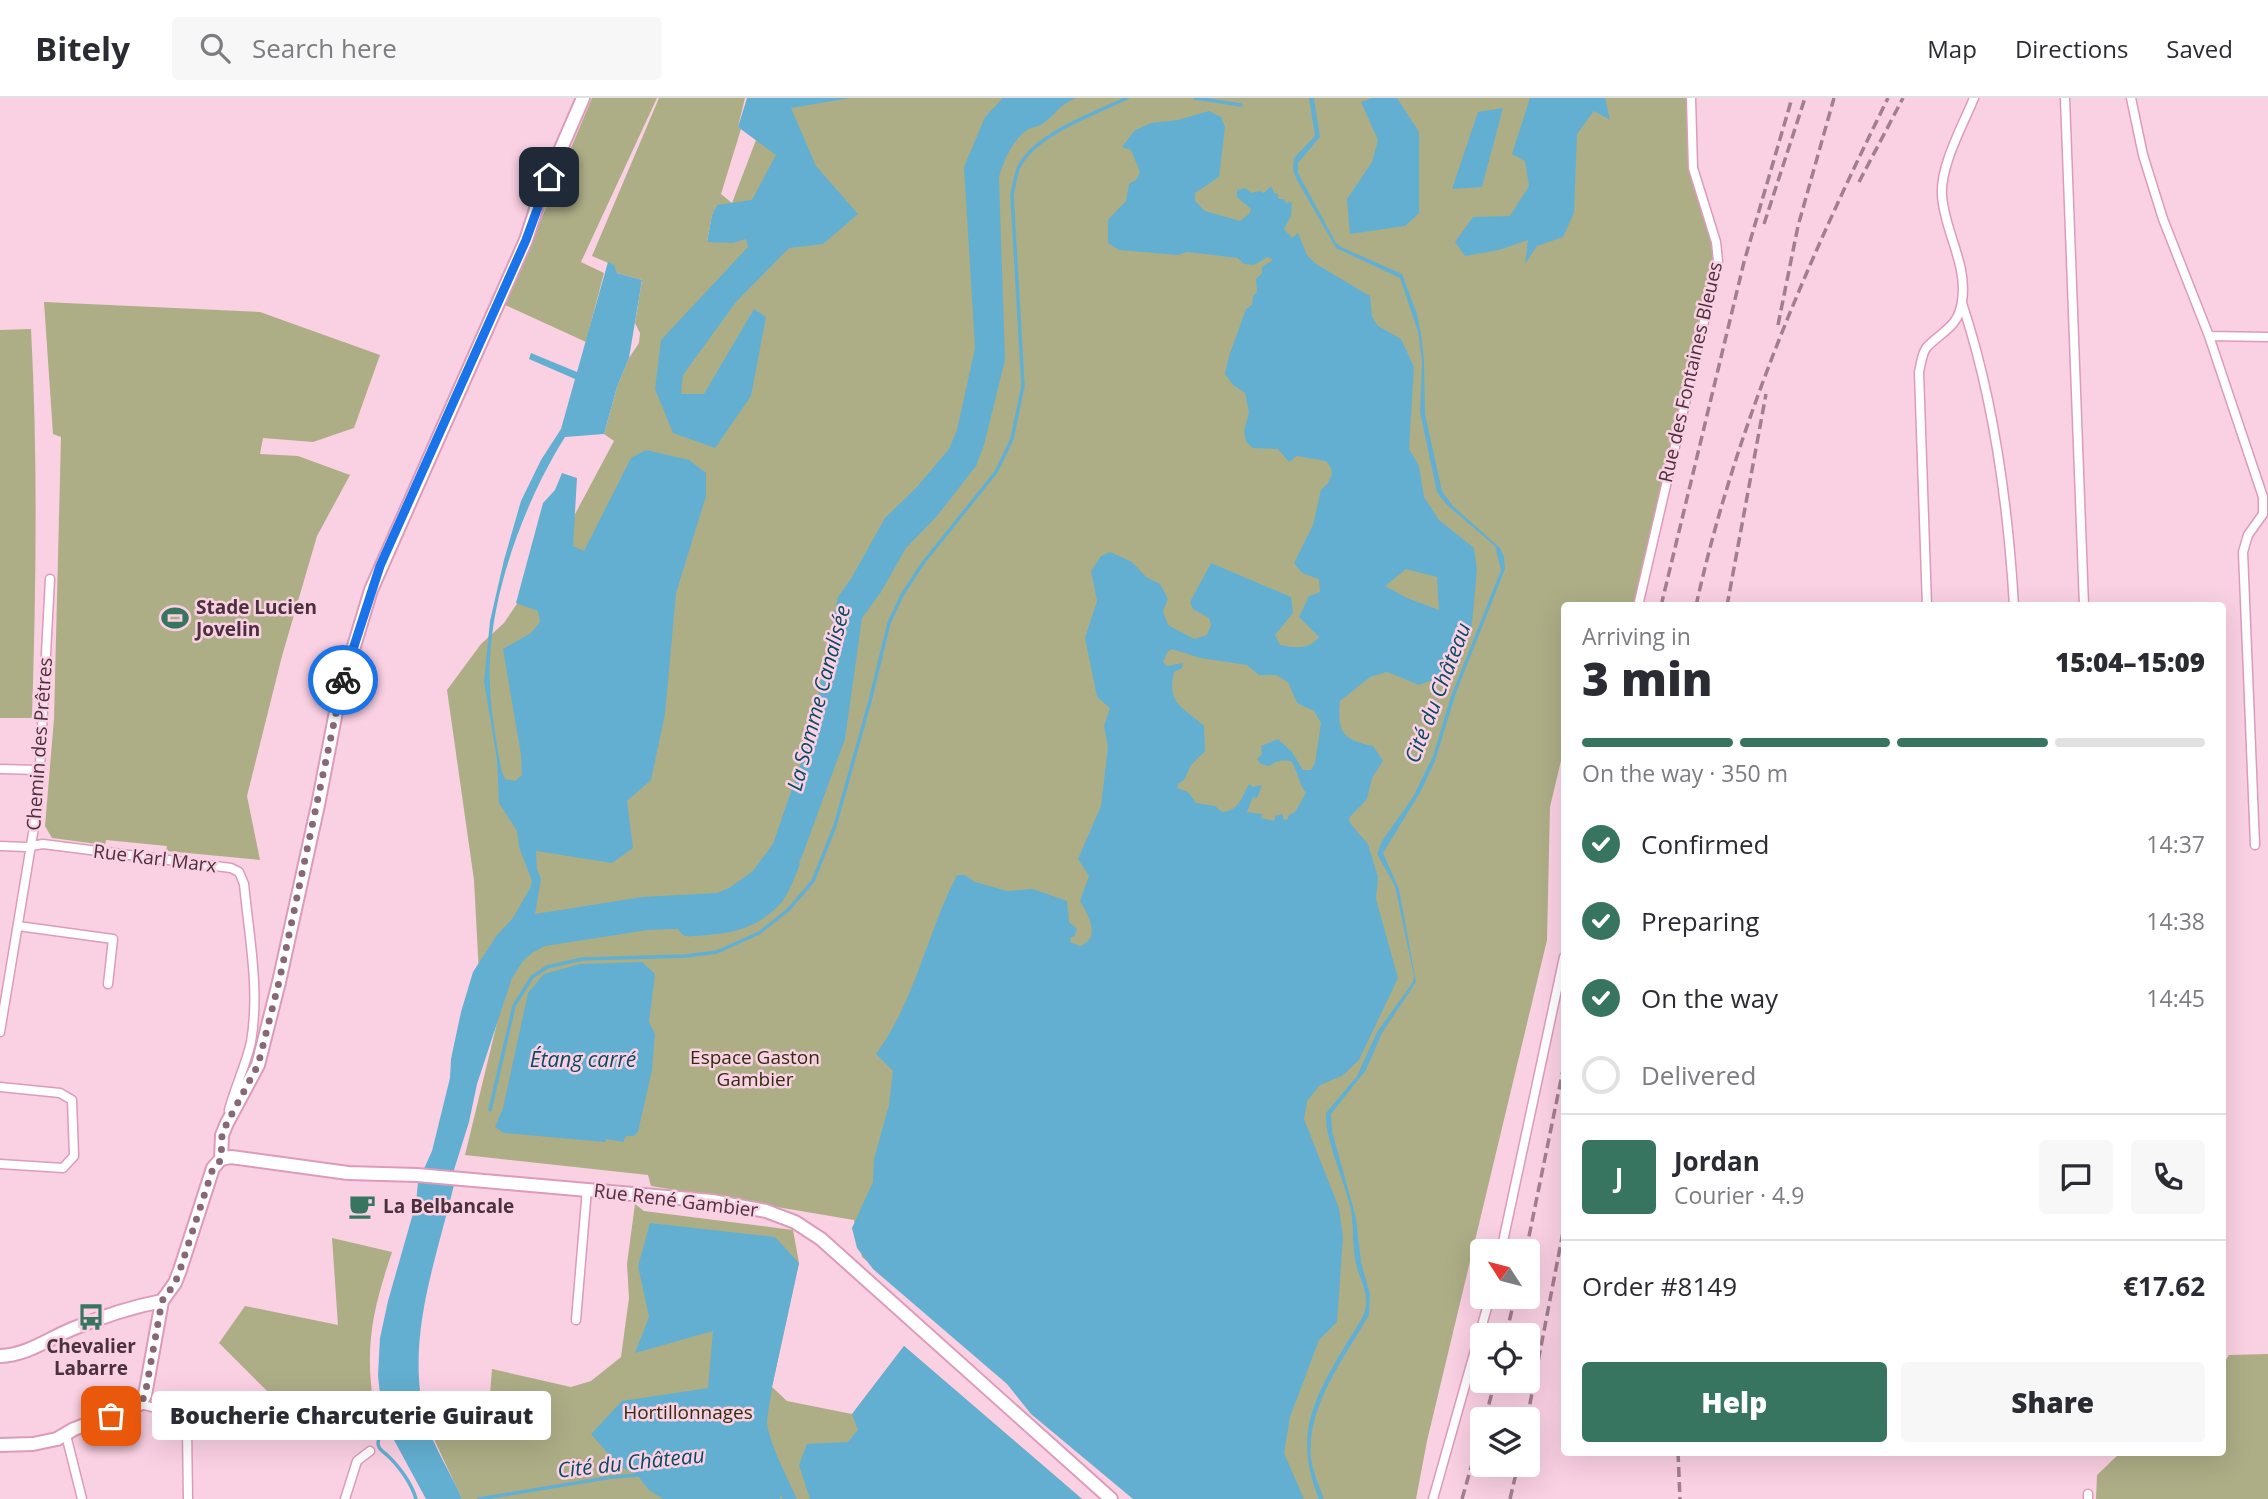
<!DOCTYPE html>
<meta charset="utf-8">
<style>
body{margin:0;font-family:"Open Sans",sans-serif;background:#f7f7f7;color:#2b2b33;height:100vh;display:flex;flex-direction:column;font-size:26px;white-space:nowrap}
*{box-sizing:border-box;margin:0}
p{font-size:23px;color:#7c7c81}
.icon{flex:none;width:38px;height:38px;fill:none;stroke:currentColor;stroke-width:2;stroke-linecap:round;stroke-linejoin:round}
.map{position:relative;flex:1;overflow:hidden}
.side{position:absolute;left:1561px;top:504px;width:665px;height:854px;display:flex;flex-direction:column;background:#fff;border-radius:7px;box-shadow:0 7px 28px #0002}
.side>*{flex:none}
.needle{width:46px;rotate:306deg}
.fabs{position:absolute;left:1470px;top:1141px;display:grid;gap:14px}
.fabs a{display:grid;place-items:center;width:70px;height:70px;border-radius:7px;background:#fff;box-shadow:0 7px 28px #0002;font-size:35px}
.pin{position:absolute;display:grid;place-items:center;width:60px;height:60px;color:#fff;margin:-30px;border-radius:14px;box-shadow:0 4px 10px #0006}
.courier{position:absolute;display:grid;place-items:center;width:70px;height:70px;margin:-35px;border:5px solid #1a73e8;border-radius:50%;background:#fff;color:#222;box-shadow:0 2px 9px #0007}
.bubble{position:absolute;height:49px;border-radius:7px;background:#fff;box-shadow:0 7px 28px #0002;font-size:23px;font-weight:800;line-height:49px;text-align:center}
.headline em{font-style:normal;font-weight:800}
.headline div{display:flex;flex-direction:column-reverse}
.headline{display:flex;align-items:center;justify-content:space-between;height:119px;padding:0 21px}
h1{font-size:46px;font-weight:800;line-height:52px}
.bar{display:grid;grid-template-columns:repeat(4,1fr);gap:10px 7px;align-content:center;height:84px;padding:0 21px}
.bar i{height:9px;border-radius:5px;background:#e1e1e2}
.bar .on{background:#387560}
.bar p{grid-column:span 4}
.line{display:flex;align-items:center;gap:18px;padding:0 21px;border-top:2px solid #e1e1e2}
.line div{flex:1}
.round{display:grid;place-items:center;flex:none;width:74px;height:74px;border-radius:7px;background:#f7f7f7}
ol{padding:0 21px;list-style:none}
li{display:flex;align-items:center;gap:21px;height:77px}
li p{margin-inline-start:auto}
li .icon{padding:7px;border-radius:50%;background:#387560;color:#fff;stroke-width:4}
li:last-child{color:#7c7c81}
li i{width:38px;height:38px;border:4px solid #e1e1e2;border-radius:50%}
.cta{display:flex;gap:14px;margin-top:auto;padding:14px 21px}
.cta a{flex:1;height:80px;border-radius:7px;background:#387560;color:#fff;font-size:28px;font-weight:800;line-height:80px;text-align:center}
.cta a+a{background:#f7f7f7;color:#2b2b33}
header{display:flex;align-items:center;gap:42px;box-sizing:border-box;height:98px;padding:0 35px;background:#fff;border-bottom:2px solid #e1e1e2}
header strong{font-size:33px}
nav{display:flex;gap:38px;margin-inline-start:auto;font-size:24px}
.search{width:490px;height:63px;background:#f7f7f7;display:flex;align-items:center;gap:18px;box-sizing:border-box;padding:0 24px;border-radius:7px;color:#7c7c81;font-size:26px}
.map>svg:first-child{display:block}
.green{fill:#adae86;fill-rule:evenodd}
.water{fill:#63afd1;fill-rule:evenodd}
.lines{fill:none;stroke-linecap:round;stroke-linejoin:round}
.stream{stroke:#63afd1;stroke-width:3.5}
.river{stroke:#63afd1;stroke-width:19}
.street-casing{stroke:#dd9bbb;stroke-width:11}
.secondary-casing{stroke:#dd9bbb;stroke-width:16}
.street{stroke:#fff;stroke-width:8}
.secondary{stroke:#fff;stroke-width:12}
.rail{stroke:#a17f8f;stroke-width:3.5;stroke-dasharray:10 5;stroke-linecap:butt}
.done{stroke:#886877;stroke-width:7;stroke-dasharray:0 12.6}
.route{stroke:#1a73e8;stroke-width:9}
.labels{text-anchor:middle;stroke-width:5;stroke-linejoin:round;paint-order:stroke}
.street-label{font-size:19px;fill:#4b303d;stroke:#fad0e3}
.poi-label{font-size:19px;font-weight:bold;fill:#4b303d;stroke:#fad0e3;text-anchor:start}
.park-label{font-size:19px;fill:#2e2e0f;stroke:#fad0e3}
.water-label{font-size:21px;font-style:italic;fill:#094b63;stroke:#fad0e3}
</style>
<header>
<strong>Bitely</strong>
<div class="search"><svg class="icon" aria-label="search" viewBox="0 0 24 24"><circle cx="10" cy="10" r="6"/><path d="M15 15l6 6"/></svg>Search here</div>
<nav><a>Map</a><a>Directions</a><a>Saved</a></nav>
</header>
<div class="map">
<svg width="2268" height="1401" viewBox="0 0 2268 1401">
<rect width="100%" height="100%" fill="#fad0e3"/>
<path class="green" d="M592,0H657L581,164L604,175L586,244L505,207Z
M659,0H745L738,29L741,31L721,96L732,105L772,0H1691L1692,57L1718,163L1638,507L1564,508V650L1550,709L1547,842L1427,1343L1416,1401H1150L862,1159L854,1122L651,1088L648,1077L465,1057L498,921L480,895L474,782L447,592L481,546L504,525L566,433L614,343L604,336L617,289L629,260L639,245L640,235L635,225L642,182L617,175L613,167L592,158ZM732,106L707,144L712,117L717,108Z
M44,204L260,214L380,257L354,330L313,344L263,340L260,356L298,358L350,377L317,438L282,558L247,698L260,762L166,753L167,748L106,742L105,747L52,740L45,728L54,621L61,339L53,336Z
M31,231C38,361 36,490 32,620H0V232Z
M635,1106L644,1113L793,1132L799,1165L772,1289L787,1303L852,1316L904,1248L1082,1401H462L426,1324L484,1320L503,1325L490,1296L492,1271L571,1289L591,1283L621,1259L629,1200L627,1166Z
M332,1140L392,1154C373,1211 364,1248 374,1309L347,1308L339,1301L277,1303L219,1245L245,1208L338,1227Z
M2268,1256V1401H2096L2097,1377L2120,1355L2222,1354L2223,1266L2229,1257Z"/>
<path class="water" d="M747,0H850L791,10L816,68L858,116L823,146L789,150L736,204L683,277L681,296H704L754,211L766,219L751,298L715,350L673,335L655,291L661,242L748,149L746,141L733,145L707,144L712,117L717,107L752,102L776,57L738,29Z
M1003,0H1077C1059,6 1057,16 1042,26C1038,29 1032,29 1027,32C1012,43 1004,62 999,79L1005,262L984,347L976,368L937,418L906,450L881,494L862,520L845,641L801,761L789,779L765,803L739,820L726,825L700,830L648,832L545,848L532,855L523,863L512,880L477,986L469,1024L453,1075L454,1087C436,1163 404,1244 426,1323C434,1350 451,1375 462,1401H426L388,1331L381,1307L378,1277L380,1240L388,1203L416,1105L418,1084L432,1053L450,980L451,961L461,914L473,874L497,837L513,820L530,790L532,783L519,749L517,733L499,705L497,661L484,584L490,523L504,462L521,403L541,362L561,331L575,281L529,261L531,255L577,274L608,164L614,167L617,175L642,182L629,260L617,289L604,336L565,339C526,401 493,489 490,562C488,599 495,638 502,674L505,681L515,683L522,677L521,657L503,551L531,535L540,524L538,513L516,505L543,405L555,392L562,375L577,380L573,448L584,453L631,360L646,352L689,362L706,375V398L676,495L665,616L651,682L627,703L633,750L612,765L536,753L537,771L541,781L535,816L642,799L717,795L729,790L752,774L773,746L810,638L838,499L852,479L885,420L916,390L949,351L957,332L975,250L964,69L985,19Z
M1309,0H1314L1320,39L1298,65V75L1336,145L1341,149L1402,176L1417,216L1421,236L1424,262L1425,316L1442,393L1453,408L1500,450L1504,459L1505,471L1456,595L1435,663L1421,693L1383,755L1399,791L1416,884L1382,935L1366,972L1331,1016L1332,1033L1356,1120L1361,1164L1370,1196L1369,1217C1345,1259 1306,1309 1311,1360C1313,1375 1319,1387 1324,1401H1319C1293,1337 1313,1302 1346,1246C1352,1235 1364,1221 1366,1208C1368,1192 1357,1176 1355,1161C1352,1146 1354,1129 1351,1113C1346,1085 1324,1041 1326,1015L1357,978L1377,934L1413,884L1414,878L1395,788L1377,756L1382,743L1413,699L1433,658L1451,598L1501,472L1495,448L1447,407L1437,394L1420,314L1422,263L1418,234L1400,180L1336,150L1297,82L1293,72L1294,60L1315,38Z
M1372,0H1397L1419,34V115L1405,128L1350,136L1347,101L1372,64L1378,42L1361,4Z
M1530,0H1605L1610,22L1594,13L1577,36L1574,115L1563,139L1537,148L1525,166L1528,142L1499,152L1465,158L1455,144L1473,119L1510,118L1529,88L1525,63L1512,56Z
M1503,10L1482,89L1452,91L1478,14Z
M1209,13L1221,19L1225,29L1219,79L1195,95V103L1205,113L1240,123L1249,116L1251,111L1237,99V92L1245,90L1252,95L1259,93L1264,95L1271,88L1274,95L1278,96V101H1284L1286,105L1292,104L1291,118L1284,131L1292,140L1298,135L1307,157L1316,166L1370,198L1372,219L1378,228L1401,241L1414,269L1409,351L1419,368L1424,399L1439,422L1474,450L1477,472L1471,536L1444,578L1419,587L1387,574L1370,579L1340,603C1337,633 1342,642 1373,648L1383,663L1372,680L1367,701L1349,720L1350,725L1368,746L1378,779L1376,801L1398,880L1359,962L1342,978L1320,987L1307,1003L1304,1021L1339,1110L1343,1139L1337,1224L1319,1242L1290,1319L1284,1355L1304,1401H1133L1031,1316L1007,1286L873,1171L857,1150L852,1130L873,1084L874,1061L889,1007L893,973L876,956C915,903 927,835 957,777H965L975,784L1007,793L1033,791L1067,803L1069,824L1077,831L1074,839H1071L1070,844L1080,848C1102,840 1088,817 1080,803L1089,778L1078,761L1101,708L1108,649L1104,628L1110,610L1097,599L1085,540L1097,503L1091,473L1101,458L1110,454L1132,464L1146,479L1160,486L1168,501L1163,513L1168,527L1194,541L1207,537L1211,527L1209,520L1193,511L1190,504L1211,465L1291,499L1293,515L1275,537L1280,547C1296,550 1308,552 1319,539L1299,519L1309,498L1320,494L1319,481L1302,475L1294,465L1313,427L1321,392L1328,385L1332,376L1331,370L1326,363L1297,358L1289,364L1278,351L1253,350L1246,344L1244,332L1249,315L1245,295L1233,287L1225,276L1229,258L1246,211L1252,207L1253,198L1257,194L1256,181L1262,175V169L1273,162L1268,159L1254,167L1244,166L1238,160L1187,154L1178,157L1119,152L1108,145V122L1126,103L1129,86L1136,82L1140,74L1131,52L1122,49L1135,32L1151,25L1178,22ZM1406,471L1437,479L1439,512L1407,500L1385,488ZM1172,551L1200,560L1247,567L1259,577H1276L1288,584L1297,605L1314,613L1321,625L1315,665L1311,672H1303L1292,654L1278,641L1261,648L1262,656L1257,661L1261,666L1269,668C1276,663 1283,661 1292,664C1298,675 1299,686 1306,695L1295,714L1289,717L1287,722L1283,721V716L1275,718L1274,723L1261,720L1262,716L1247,714L1253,699L1257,700L1262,687L1253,689L1249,686C1242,699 1239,713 1222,714L1215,708L1196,705L1188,694L1177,690L1178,686L1184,682L1191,667L1205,653L1204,628C1185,610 1166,607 1174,574L1182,570L1183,565L1167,568L1163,564L1168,553Z
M642,864L655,876L649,924L655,936L652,972L638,1034L634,1038H626L623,1044L606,1041L605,1044L504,1035L495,1029L503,1010L528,895L544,876L580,866Z
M650,1125L775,1139L799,1165L772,1289C771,1301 768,1311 767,1323C767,1341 789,1383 797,1401H783L780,1397V1401H663L649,1392L637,1377L619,1368L591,1336L622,1303L708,1290L713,1233L635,1255L649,1219L638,1168Z
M904,1248L1082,1401H810L799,1367L807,1346L848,1344L858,1332L852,1316Z"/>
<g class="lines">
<path class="stream" d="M1195,0L1241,7
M490,1012L514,908L532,879L547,869L582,861L686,858L717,854L759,835L788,812L813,783L835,728L870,603L889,525L902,497L923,465L996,374L1012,341L1023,288L1012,97C1014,89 1015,79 1018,71C1032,37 1096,15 1127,0
M390,1331C384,1335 375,1340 379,1349C380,1352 385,1355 387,1357C399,1368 412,1386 416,1401
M479,1401L612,1379L639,1377"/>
<path class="river" d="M688,829C721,827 747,826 772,801C780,793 785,777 790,766"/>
<defs>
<path id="street" d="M2065,0L2084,508
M2131,0L2143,57L2163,121L2209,238L2263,399V416L2248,437L2243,454L2255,747
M1962,205C1994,301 2008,406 2014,508
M2209,238L2268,239
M1638,508L1718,163L1716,144L1693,70L1691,0
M1927,508L1919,274C1921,266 1922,254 1927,249C1942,233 1959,229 1962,203C1968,166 1944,133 1942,97C1940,68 1963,27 1974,0
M0,671L39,672
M0,748L26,749L43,746L231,770L239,774L244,786C249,838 260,892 251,944C246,967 235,989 229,1012
M18,828L113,841L108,886
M0,934L38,705L50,481
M0,989L60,995L72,1002L74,1058L63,1070L0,1066
M1501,1153L1564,859
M576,1222L587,1091
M140,1306L182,1317L187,1330L188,1401
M66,1337L82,1401
M345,1401L357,1363L370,1353
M1433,1401L1490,1199
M2088,1401V1396"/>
<path id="secondary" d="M221,1061L222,1037L227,1025L258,967L279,884L318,707L339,598L371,492L526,142L540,99L583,0
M221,1061L231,1059L348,1075L417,1077L712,1103L766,1113L795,1124L821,1141L1111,1401
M0,1258C27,1257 48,1241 72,1231C101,1219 131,1209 162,1203
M0,1347L33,1346L57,1341L74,1331L140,1306L145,1297L162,1203L175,1185L180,1172L213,1070L221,1061"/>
</defs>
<use href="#street" class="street-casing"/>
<use href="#secondary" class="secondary-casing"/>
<use href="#street" class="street"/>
<use href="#secondary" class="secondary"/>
<path class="rail" d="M1859,84L1903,0
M1764,126L1805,0
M1778,227L1798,128L1834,0
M1661,508L1744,164L1792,0
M1696,508C1735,330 1808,162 1888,0
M1727,508L1766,296
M1526,1153L1564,967
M1506,1237L1515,1199
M1485,1321L1495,1283
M1527,1321L1564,1129
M1678,1354L1680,1401
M1462,1401L1482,1331
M1510,1401L1518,1367"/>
</g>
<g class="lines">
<path class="done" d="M111,1318L140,1306L145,1297L162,1203L175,1185L180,1172L213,1070L221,1062L222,1037L227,1025L258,967L279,884L343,582"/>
<path class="route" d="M343,582L380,468L526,142L549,79"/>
</g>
<defs>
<symbol id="stadium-bare" viewBox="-9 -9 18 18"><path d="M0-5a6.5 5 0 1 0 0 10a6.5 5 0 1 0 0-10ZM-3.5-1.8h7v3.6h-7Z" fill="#387560" stroke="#fad0e3" stroke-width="2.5" paint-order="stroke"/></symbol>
<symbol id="cafe-bare" viewBox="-9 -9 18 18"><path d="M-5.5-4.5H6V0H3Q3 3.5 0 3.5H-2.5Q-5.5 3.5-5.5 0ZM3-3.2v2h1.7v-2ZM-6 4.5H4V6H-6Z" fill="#387560" stroke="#fad0e3" stroke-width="2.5" paint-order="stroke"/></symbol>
<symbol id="bus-bare" viewBox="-9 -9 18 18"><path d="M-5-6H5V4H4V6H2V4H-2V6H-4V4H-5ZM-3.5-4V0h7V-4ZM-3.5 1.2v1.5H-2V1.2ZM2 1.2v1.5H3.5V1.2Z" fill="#387560" stroke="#fad0e3" stroke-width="2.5" paint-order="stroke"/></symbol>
</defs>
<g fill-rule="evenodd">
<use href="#stadium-bare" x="156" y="501" width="38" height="38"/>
<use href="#cafe-bare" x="343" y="1089" width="38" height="38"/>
<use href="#bus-bare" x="72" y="1200" width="38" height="38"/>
</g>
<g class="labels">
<g class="street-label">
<text transform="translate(1690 274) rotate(-77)" y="7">Rue des Fontaines Bleues</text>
<text transform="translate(39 646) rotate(-86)" y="7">Chemin des Prêtres</text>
<text transform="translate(155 760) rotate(7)" y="7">Rue Karl Marx</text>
<text transform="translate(676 1102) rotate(7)" y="7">Rue René Gambier</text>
</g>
<g class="poi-label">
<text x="196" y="516">Stade Lucien<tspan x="196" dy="22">Jovelin</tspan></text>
<text x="383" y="1115">La Belbancale</text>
<text x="91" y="1255" text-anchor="middle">Chevalier<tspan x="91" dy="22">Labarre</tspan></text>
</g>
<g class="park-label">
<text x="755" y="966">Espace Gaston<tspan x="755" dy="22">Gambier</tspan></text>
<text x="688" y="1321">Hortillonnages</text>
</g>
<g class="water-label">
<text transform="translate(1438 595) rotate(-69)" y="7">Cité du Château</text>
<text transform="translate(819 600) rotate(-75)" y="7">La Somme Canalisée</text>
<text x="583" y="969">Étang carré</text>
<text transform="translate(631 1365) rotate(-6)" y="7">Cité du Château</text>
</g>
</g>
</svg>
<div class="fabs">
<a><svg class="needle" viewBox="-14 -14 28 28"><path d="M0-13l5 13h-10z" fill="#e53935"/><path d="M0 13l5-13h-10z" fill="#7c7c81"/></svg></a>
<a><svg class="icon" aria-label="locate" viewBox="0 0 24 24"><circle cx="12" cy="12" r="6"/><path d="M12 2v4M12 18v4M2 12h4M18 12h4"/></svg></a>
<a><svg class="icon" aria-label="layers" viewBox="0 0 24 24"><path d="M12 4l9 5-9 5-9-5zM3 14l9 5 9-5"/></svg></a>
</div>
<div class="pin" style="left:111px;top:1318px;background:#ea580c"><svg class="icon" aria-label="bag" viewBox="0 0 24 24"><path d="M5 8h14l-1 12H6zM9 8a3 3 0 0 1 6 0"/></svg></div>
<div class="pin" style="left:549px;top:79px;background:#1f2937"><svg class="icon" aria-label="home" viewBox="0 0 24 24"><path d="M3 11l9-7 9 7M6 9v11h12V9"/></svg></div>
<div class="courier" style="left:343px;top:582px"><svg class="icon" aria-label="bike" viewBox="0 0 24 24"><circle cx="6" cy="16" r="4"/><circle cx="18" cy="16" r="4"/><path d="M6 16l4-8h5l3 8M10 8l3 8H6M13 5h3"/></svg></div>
<div class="bubble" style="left:152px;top:1293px;width:399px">Boucherie Charcuterie Guiraut</div>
<section class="side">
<div class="headline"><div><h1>3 min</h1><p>Arriving in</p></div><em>15:04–15:09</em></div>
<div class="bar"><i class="on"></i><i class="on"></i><i class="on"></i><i></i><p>On the way · 350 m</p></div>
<ol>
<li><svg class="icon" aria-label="check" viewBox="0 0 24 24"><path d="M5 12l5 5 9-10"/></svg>Confirmed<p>14:37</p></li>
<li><svg class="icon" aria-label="check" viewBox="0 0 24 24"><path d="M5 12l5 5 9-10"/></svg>Preparing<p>14:38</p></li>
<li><svg class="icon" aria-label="check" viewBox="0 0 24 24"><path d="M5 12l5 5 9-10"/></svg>On the way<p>14:45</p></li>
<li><i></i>Delivered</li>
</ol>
<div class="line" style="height:126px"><b class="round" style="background:#387560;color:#fff">J</b><div><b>Jordan</b><p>Courier · 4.9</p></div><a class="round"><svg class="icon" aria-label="chat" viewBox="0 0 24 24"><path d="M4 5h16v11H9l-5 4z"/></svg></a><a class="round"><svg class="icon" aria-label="phone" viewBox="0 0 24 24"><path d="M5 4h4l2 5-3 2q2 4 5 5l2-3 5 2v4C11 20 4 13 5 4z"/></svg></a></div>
<div class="line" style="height:91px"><div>Order #8149</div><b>€17.62</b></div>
<div class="cta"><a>Help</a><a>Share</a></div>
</section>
</div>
